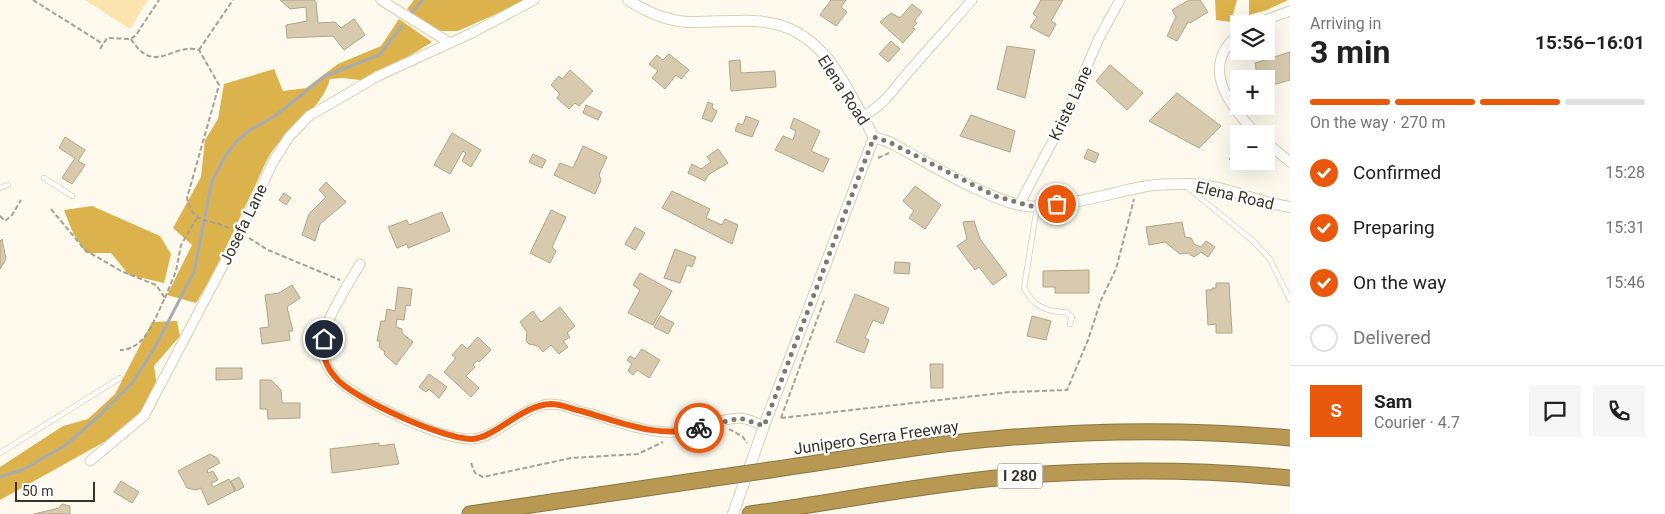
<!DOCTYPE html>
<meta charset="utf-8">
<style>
body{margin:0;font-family:Roboto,sans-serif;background:#f6f6f6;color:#222;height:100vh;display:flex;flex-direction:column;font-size:19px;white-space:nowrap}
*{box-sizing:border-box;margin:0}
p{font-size:16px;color:#767676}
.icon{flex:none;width:28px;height:28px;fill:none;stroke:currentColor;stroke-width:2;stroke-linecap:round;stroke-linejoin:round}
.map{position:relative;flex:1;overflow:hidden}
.sheet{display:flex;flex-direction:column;background:#fff;width:375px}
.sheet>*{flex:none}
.fabs{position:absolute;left:1230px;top:15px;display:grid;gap:10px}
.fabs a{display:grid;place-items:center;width:45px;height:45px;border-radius:0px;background:#fff;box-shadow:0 5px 20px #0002;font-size:25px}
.scale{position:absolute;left:15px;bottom:12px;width:80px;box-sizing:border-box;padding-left:5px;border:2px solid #393429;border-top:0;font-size:14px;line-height:18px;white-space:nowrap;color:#393429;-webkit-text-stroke:4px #fff;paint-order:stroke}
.pin{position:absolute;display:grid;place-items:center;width:42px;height:42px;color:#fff;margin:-21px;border:2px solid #fff;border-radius:50%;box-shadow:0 1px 5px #0007}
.courier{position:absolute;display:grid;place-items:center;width:50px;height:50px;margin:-25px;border:4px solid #ea580c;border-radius:50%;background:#fff;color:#222;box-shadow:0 1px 6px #0007}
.headline em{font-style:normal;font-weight:700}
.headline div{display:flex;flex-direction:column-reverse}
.headline{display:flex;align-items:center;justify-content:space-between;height:85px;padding:0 20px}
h1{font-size:32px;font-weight:700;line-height:38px}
.bar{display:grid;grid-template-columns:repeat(4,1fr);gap:8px 5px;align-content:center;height:60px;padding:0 20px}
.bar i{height:6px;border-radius:4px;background:#e0e0e0}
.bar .current{background:#ea580c}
.bar p{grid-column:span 4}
.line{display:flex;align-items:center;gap:12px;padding:0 20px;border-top:1px solid #e0e0e0}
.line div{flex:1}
.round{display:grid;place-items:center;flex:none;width:52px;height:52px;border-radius:0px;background:#f6f6f6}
ol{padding:0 20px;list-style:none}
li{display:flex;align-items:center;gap:15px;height:55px}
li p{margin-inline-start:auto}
li .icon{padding:5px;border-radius:50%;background:#ea580c;color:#fff;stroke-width:4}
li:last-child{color:#767676}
li i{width:28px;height:28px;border:2px solid #e0e0e0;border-radius:50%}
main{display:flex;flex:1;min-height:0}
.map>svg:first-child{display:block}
.green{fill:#fce4af}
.forest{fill:#dcb24c}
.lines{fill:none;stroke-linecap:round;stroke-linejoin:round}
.stream{stroke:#a7acb4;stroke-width:3}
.building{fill:#d7caae;stroke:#b0a488}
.service-casing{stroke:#dccfb3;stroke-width:6}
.minor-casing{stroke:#dccfb3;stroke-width:11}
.tertiary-casing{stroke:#dccfb3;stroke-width:12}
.motorway-casing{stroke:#8b7645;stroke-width:17}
.path{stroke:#a6a195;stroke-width:2;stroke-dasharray:5 2.5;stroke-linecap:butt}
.service{stroke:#fff;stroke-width:4.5}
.minor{stroke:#fff;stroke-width:9}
.tertiary{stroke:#fff;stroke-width:10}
.motorway{stroke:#b79954;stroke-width:15}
.motorway-bridge-casing{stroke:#8b7645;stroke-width:17;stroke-linecap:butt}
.motorway-bridge{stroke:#b79954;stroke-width:15}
.done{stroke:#7e796e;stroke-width:5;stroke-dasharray:0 9}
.route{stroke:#ea580c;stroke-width:6}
.labels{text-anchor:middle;stroke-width:4.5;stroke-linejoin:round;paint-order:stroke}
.shield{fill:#fff;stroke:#747169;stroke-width:1}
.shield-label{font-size:15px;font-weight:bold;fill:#393429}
.street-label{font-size:16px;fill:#393429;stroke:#fff}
</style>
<main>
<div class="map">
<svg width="1290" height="514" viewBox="0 0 1290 514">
<rect width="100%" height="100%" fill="#fef9ed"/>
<path class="green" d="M85,0H148L130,29Z"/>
<path class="forest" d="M414,0H527L458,31H435L407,9Z
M1215,0H1237L1231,22L1216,20Z
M1249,0H1288L1267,10L1249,15Z
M399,19L432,42L369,81L343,78L330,79C321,110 291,125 273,150C266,160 261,173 256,184C236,224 220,265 196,303L167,295L192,245L173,228L201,177L205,140L218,119L224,84L274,69L283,91L306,88L338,64L381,46Z
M92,206L160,236L171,254L164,283L129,275L111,253H86L73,233L64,210Z
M177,321L180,336L154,366L157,386L140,412L115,436L0,500V467L63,426L88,419L115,394L152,322Z"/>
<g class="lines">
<path class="stream" d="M412,12L423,0
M0,477L24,469L66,445L99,416L133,382L155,347L194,272L212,181L226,155L237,141L250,130L275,116L325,76L379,55L402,26"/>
</g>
<path class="building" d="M280,0H314L316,2L318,23L335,22L341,28L354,19L365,35L344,50L333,36L287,38L286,25L307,21L306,7L290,9Z
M831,0H846L841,7L847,12L836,26L820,15Z
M1041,0H1063L1051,21L1056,24L1049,37L1030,27L1037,17L1033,14Z
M1189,0H1200L1208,12L1190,23L1188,22L1177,41L1167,36L1176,17L1172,10Z
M912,4L922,12L914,21L917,23L912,28L915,29L903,43L880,22L891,13L900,18Z
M891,41L900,49L888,62L879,54Z
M1007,46L1035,50L1025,98L997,89Z
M1290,52V80L1266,87V79H1258L1255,63Z
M669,54L689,70L681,79L676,75L665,89L652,78L658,71L649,64L657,55L663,60Z
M740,60L741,73L775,71L776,87L731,91L729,61Z
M1110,65L1143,93L1127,110L1096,81Z
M570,70L593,91L579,106L575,103L569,109L557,98L560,94L551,85L559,76L562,79Z
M1177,93L1221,126L1199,148L1149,121Z
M708,102L713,104L712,108L717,111L712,122L702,118Z
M586,105L602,112L598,120L583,113Z
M971,115L1015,131L1010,152L960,136Z
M746,116L759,121L752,137L735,131L738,123L743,125Z
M794,118L820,131L811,151L829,159L823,172L775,150L783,136L793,140L796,131L790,128Z
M452,133L481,150L471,167L462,161L466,153L463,151L450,174L434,165Z
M65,137L85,150L78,161L85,165L72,184L62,178L75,158L59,148Z
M583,146L607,157L599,175L601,180L595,194L554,175L560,163L573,168Z
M718,149L728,163L708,175L705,181L688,173L692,164L701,169L711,162L707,157Z
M1088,149L1099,154L1095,163L1084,158Z
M1236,151L1239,154V161H1242L1238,166L1229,159Z
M533,154L546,160L542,168L529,162Z
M326,182L346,202L320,224L315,241L302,235L309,214L326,197L319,190Z
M915,186L941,205L925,229L909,218L914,211L903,201Z
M672,191L710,209L706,218L722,225L725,219L738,225L732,244L662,208Z
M284,193L291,198L286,205L279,200Z
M551,210L566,217L552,247L556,251L550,263L530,253Z
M442,212L450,231L408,248L407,244L397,248L388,227L407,220L409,225Z
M974,221L980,239L1007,275L993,285L979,267L975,270L957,246L967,239L963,222Z
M1182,222L1185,237L1191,238L1194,244L1201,247L1206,241L1215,247L1208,257L1201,252L1194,257L1188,253L1180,254L1165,242L1149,245L1146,227Z
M635,227L645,233L635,250L625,244Z
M2,239L6,259L0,269V241Z
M675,249L696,257L692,267L687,265L680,283L664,278Z
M895,262L910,263L909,274L894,273Z
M1089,270V293H1055V287H1043V271Z
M640,273L672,291L653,325L628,313L640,290L633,285Z
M1216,283H1229L1232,333H1216V324L1208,325L1206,290H1212V288H1216Z
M292,285L300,298L287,307L293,331H289L290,340L262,344L260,328L269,327L265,295L279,293Z
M398,287L412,289L410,306L406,305L404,320L397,319L396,327L402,329V333L413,342L396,365L384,354L385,352L379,347L380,341H377L381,321H385L387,309L395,311Z
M855,294L889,308L883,324L873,320L865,338L869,340L864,353L836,342Z
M560,307L575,326L567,333L570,337L563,341L568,347L559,354L551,345L543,352L538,346L529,344L526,341L527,332L520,322L533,311L541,322Z
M660,316L674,323L668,334L654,327Z
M1032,316L1051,321L1046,340L1027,336Z
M478,337L491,350L479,362L478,360L473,365L475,367L466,376L479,388L471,397L444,372L456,358L452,355L462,344L467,349Z
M642,349L660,360L649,378L637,370L633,375L628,371L632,364L627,360L630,356L635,359Z
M930,364H943V388H931Z
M216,368H242V379L216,380Z
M429,374L447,387L439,398L429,389L426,392L419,387Z
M260,380H271L281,390L282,403H300V418L268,419L267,409H260Z
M379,443V446L394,444L399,464L332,473L330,449Z
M210,454L217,458L220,463L207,470L208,473L213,471L218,480L211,483L213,487L229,479L235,491L208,505L201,488L196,490L187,488L178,471Z
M239,477L244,487L236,491L231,481Z
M121,481L139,492L132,503L114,492Z
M62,504L70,506V514H34L59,508Z"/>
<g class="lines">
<defs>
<path id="service" d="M44,178L72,196
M1187,187L1253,241L1270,259L1290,300
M0,188L8,185
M1037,207L1024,288C1033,306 1046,312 1066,312L1072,317L1070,324
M0,453L120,378"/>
<path id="minor" d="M381,0L450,43
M1254,24L1290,11
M1239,34C1198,67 1230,107 1257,134
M862,117C888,102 892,90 911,69C931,46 952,23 972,0
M1266,142L1290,162
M1019,205L1067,114L1098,40L1120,0
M360,264C347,287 321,324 322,350C323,360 331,374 338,380C360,401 441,440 472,439C497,438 521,406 551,404C560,404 571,408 580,411C609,418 635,430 665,432C690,434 714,419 739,418C747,418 757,423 764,426
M90,461L144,416L240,233L273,162L289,137L309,116L378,76L472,33L534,0"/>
<path id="tertiary" d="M628,0C645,11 667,21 688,22C743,23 786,8 828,59C846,82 859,111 874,137L889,142C927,162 979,195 1019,205C1049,212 1110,193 1142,187C1155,184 1170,184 1183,184C1221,183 1254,202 1290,207
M733,514L764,426L874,137"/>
<path id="motorway" d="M770,470C847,459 925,444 1003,438C1098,430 1194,429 1290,438
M470,514L708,479
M750,514C835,502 920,485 1006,477C1100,469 1195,469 1290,478"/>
</defs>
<use href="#service" class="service-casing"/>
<use href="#minor" class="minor-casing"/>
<use href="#tertiary" class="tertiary-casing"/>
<use href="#motorway" class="motorway-casing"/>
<path class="path" d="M33,0L103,44
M131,39C155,77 172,42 199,50L219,85L187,198C193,226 210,218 231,229
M100,49L107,38L131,39L136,35L159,0
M199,50L233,0
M878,158L889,153
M51,209L85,250L121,271L156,285L165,298C155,317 146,350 120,350
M0,216L5,221L12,215L21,200
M249,238L268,250L340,280
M165,298L176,271L181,245L197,218
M781,418L825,298
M781,418L1010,392L1067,390L1088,340L1101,300L1116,269L1134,199
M729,429L743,437L747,443
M471,463L475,473L483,477L571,458L638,454L663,442"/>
<use href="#service" class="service"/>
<use href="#minor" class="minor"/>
<use href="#tertiary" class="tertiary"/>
<use href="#motorway" class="motorway"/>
<defs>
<path id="motorway-bridge" d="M708,479L770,470"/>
</defs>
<use href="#motorway-bridge" class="motorway-bridge-casing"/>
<use href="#motorway-bridge" class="motorway-bridge"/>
</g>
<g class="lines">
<path class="done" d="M699,428L740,418L764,426L874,137L889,142L995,196L1031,206L1057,204"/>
<path class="route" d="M324,339C322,354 325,365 335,377C351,398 445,440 472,439C497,437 521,405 551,404C561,404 572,409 581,411C621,422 657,439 699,428"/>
</g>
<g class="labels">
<rect class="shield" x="997.5" y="463.5" width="45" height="25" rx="4"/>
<g class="shield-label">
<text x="1020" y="481">I 280</text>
</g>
<g class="street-label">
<text transform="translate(844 90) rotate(57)" y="6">Elena Road</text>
<text transform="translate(1070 103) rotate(-65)" y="6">Kriste Lane</text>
<text transform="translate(1235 195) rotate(13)" y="6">Elena Road</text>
<text transform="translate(243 224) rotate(-64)" y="6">Josefa Lane</text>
<text transform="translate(876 437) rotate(-8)" y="6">Junipero Serra Freeway</text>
</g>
</g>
</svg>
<div class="fabs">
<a><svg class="icon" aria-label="layers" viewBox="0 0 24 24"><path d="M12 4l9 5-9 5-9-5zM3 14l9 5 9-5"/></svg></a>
<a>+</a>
<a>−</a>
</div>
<div class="scale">50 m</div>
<div class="pin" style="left:1057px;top:204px;background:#ea580c"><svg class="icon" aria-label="bag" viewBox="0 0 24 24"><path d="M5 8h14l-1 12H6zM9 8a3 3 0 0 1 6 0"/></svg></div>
<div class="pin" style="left:324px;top:339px;background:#1f2937"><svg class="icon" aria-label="home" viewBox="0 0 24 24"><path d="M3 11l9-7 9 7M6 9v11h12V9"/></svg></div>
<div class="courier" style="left:699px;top:428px"><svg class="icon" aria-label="bike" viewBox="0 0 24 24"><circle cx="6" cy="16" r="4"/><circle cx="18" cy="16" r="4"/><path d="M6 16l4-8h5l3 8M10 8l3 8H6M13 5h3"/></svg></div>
</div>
<section class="sheet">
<div class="headline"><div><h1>3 min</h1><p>Arriving in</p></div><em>15:56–16:01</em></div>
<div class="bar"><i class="current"></i><i class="current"></i><i class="current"></i><i></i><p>On the way · 270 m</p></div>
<ol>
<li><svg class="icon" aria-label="check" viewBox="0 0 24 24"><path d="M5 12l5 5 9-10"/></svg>Confirmed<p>15:28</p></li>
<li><svg class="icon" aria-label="check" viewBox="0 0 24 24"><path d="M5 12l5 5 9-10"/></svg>Preparing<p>15:31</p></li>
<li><svg class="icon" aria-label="check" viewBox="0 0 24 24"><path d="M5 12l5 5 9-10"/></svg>On the way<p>15:46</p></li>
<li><i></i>Delivered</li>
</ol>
<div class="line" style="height:90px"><b class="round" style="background:#ea580c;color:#fff">S</b><div><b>Sam</b><p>Courier · 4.7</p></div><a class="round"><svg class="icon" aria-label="chat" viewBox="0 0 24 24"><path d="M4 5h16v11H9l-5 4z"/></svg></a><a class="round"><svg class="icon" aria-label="phone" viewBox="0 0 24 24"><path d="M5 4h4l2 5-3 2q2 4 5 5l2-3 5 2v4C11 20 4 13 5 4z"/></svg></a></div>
</section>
</main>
